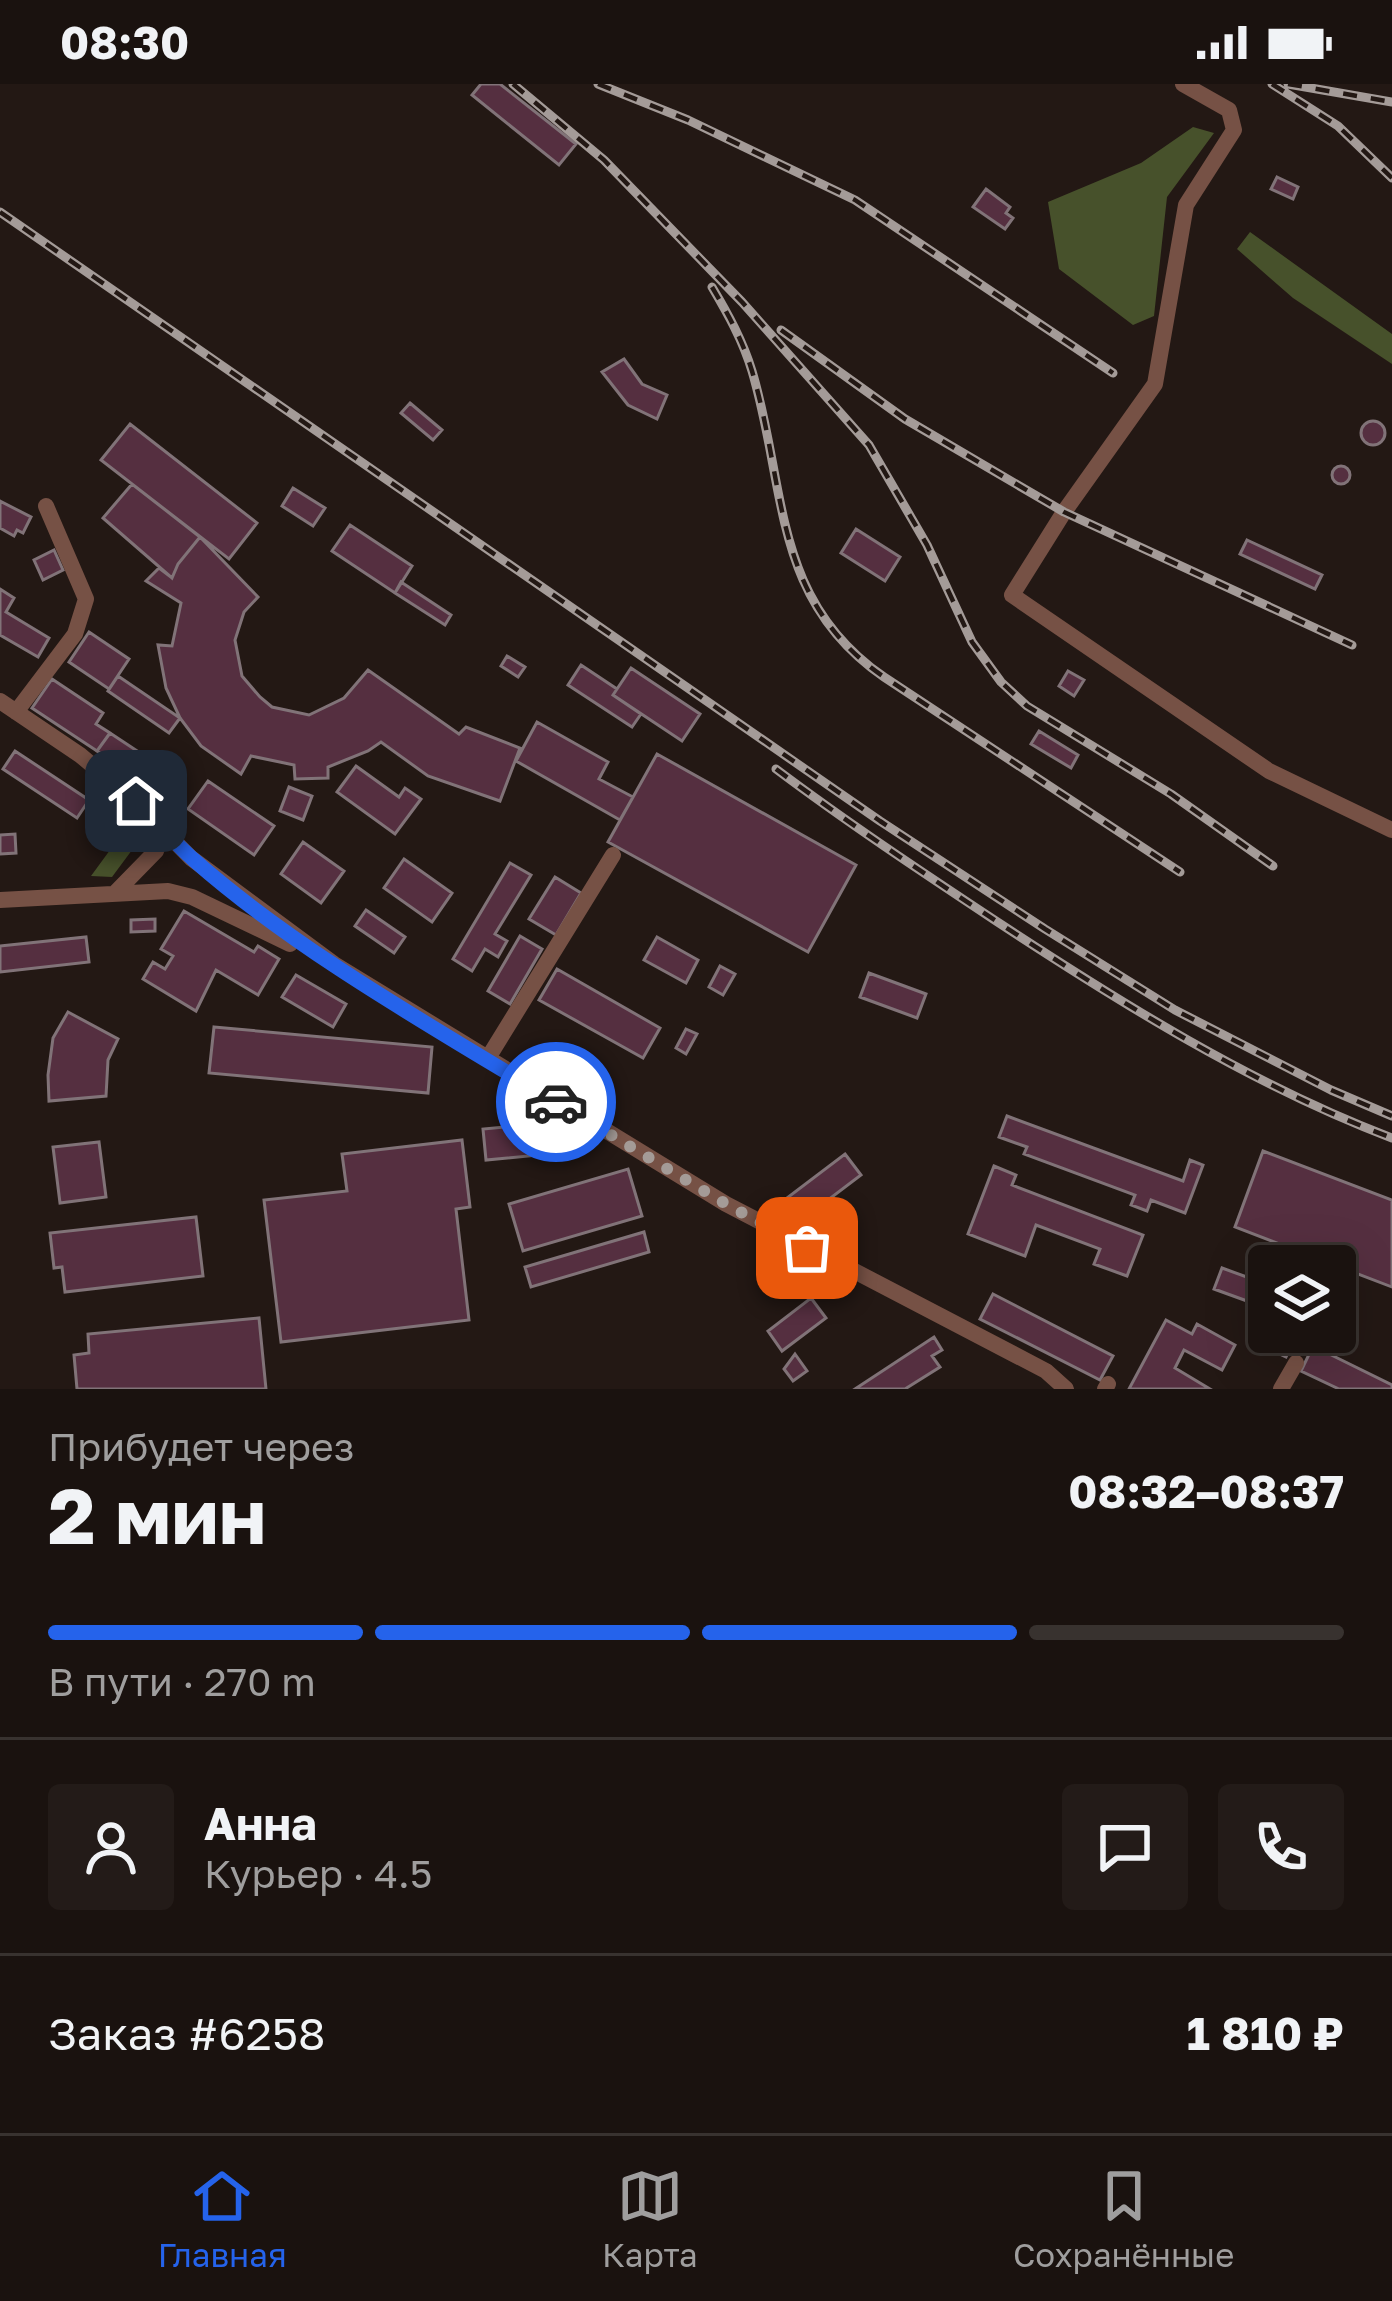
<!DOCTYPE html>
<html lang="ru">
<meta charset="utf-8">
<style>
body{margin:0;font-family:"Golos Text",sans-serif;background:#231b18;color:#f1f3f6;height:100vh;display:flex;flex-direction:column;font-size:45px;white-space:nowrap}
*{box-sizing:border-box;margin:0}
p{font-size:39px;color:#9f9e9e}
.icon{flex:none;width:66px;height:66px;fill:none;stroke:currentColor;stroke-width:2;stroke-linecap:round;stroke-linejoin:round}
.map{position:relative;height:1305px;overflow:hidden}
.drawer{display:flex;flex-direction:column;background:#1a120f;flex:1}
.drawer>*{flex:none}
.fabs{position:absolute;left:1248px;top:1161px;display:grid;gap:24px}
.fabs a{display:grid;place-items:center;width:108px;height:108px;border-radius:12px;background:#1a120f;box-shadow:0 12px 48px #0002,0 0 0 3px #38322f;font-size:60px}
.pin{position:absolute;display:grid;place-items:center;width:102px;height:102px;color:#fff;margin:-51px;border-radius:24px;box-shadow:0 6px 18px #0006}
.courier{position:absolute;display:grid;place-items:center;width:120px;height:120px;margin:-60px;border:9px solid #2563eb;border-radius:50%;background:#fff;color:#222;box-shadow:0 3px 15px #0007}
.summary em{font-style:normal;font-weight:700}
.summary div{display:flex;flex-direction:column-reverse}
.summary{display:flex;align-items:center;justify-content:space-between;height:204px;padding:0 48px}
h1{font-size:78px;font-weight:700;line-height:90px}
.bar{display:grid;grid-template-columns:repeat(4,1fr);gap:18px 12px;align-content:center;height:144px;padding:0 48px}
.bar i{height:15px;border-radius:9px;background:#38322f}
.bar .selected{background:#2563eb}
.bar p{grid-column:span 4}
.line{display:flex;align-items:center;gap:30px;padding:0 48px;border-top:3px solid #38322f}
.line div{flex:1}
.round{display:grid;place-items:center;flex:none;width:126px;height:126px;border-radius:12px;background:#231b18}
.status{display:flex;justify-content:space-between;align-items:center;height:84px;padding:0 60px;background:#1a120f;direction:ltr}
.status svg{height:33px;fill:currentColor}
.menu{display:flex;justify-content:space-around;align-items:center;height:168px;border-top:3px solid #38322f;background:#1a120f;font-size:33px;color:#9f9e9e}
.menu a{display:grid;justify-items:center;gap:6px}
.menu .selected{color:#2563eb}
.map>svg:first-child{display:block}
.forest{fill:#47512b}
.building{fill:#552f40;stroke:#817378;stroke-width:3}
.lines{fill:none;stroke-linecap:round;stroke-linejoin:round}
.minor{stroke:#765145;stroke-width:16}
.rail-casing{stroke:#a49b98;stroke-width:9}
.rail{stroke:#231814;stroke-width:4.5;stroke-dasharray:14;stroke-linecap:butt}
.done{stroke:#a49b97;stroke-width:12;stroke-dasharray:0 21.6}
.route{stroke:#2563eb;stroke-width:15}
</style>
<div class="status"><b>08:30</b><svg viewBox="0 0 49 12"><path d="M0 12V9h3v3zM5 12V6h3v6zM10 12V3h3v9zM15 12V0h3v12zM26 1h20v11H26zM47 4h2v5h-2z"/></svg></div>
<div class="map">
<svg width="1392" height="1305" viewBox="0 0 1392 1305">
<rect width="100%" height="100%" fill="#231814"/>
<path class="forest" d="M1193,43L1214,49L1167,113L1154,232L1133,241L1059,185L1048,118L1141,79Z
M1250,148L1392,250V280L1293,214L1237,165Z
M129,740L137,751L135,762L112,793L91,792Z"/>
<path class="building" d="M481,0H500L576,60L559,81L472,11Z
M1277,93L1298,103L1293,115L1271,105Z
M986,105L1010,123L1006,129L1013,134L1005,145L973,123Z
M624,275L642,300L667,311L657,335L628,321L602,288Z
M410,319L442,346L433,356L401,329Z
M1361 349a12 12 0 1 1 24 0a12 12 0 1 1-24 0Z
M130,340L257,439L229,475L101,376Z
M1332 391a9 9 0 1 1 18 0a9 9 0 1 1-18 0Z
M132,400L200,453L178,480L172,494L103,434Z
M293,404L325,424L313,442L282,422Z
M0,417L31,433L23,449L17,446L14,452L0,444Z
M350,441L412,482L395,509L332,467Z
M856,445L900,473L885,497L841,469Z
M200,453L258,513L244,528L235,556L242,592L260,613L272,623L309,631L344,614L368,586L459,650L466,643L520,664L500,717L428,692L381,658L368,667L328,683V694L295,695L294,681L251,672L241,690L201,662L180,634L166,604L158,561L172,562L181,519L146,497L159,484L172,494L178,480Z
M1247,456L1322,491L1315,505L1240,470Z
M54,466L63,486L43,496L34,476Z
M401,498L451,531L445,541L395,509Z
M0,505L14,514L6,528L49,554L38,573L0,551Z
M89,548L129,575L109,605L69,578Z
M507,572L525,583L518,593L501,582Z
M581,581L617,605L613,611L641,630L632,643L568,601Z
M631,584L700,630L682,657L613,611Z
M1068,587L1084,596L1074,612L1059,602Z
M118,592L180,634L169,649L108,607Z
M52,595L103,629L96,640L110,649L97,667L32,624Z
M537,638L608,678L599,695L633,713L620,736L516,677Z
M1039,647L1078,671L1071,684L1031,660Z
M110,649L181,696L169,715L97,667Z
M15,667L89,716L77,734L3,685Z
M657,670L856,781L808,868L608,758Z
M356,682L399,713L405,704L421,715L395,750L337,708Z
M208,697L274,742L254,771L188,725Z
M289,703L312,712L303,736L280,727Z
M15,750L16,769L0,770V751Z
M303,758L344,787L321,819L281,790Z
M404,775L452,809L432,838L384,804Z
M510,779L531,791L495,850L507,857L498,873L485,865L472,887L453,875Z
M555,793L581,809L556,851L529,835Z
M366,826L405,853L394,869L355,842Z
M184,827L254,868L258,862L279,875L258,911L216,886L196,927L143,895L153,878L165,885L173,872L161,865Z
M155,835V847L131,848V836Z
M520,852L542,865L510,920L488,907Z
M86,853L89,878L0,888V862Z
M657,853L698,876L686,899L644,876Z
M720,882L735,890L723,911L709,903Z
M557,885L660,944L643,974L539,916Z
M869,889L926,910L917,934L860,913Z
M296,891L346,920L333,943L282,913Z
M68,928L118,955L108,976L106,1012L49,1017L48,991L53,954Z
M214,943L432,963L428,1009L209,989Z
M686,945L697,950L686,970L676,964Z
M1007,1032L1183,1097L1190,1076L1203,1081L1185,1129L1151,1116L1147,1127L1131,1121L1135,1111L1024,1070L1027,1063L999,1053Z
M546,1039L549,1070L486,1076L483,1045Z
M462,1056L470,1123L456,1125L469,1236L281,1258L264,1116L347,1107L342,1070Z
M99,1058L106,1113L60,1119L53,1063Z
M1263,1067L1392,1116V1203L1235,1143Z
M845,1070L861,1091L799,1138L783,1117Z
M994,1082L1016,1091L1012,1101L1143,1151L1127,1192L1094,1180L1100,1165L1036,1141L1025,1172L968,1150Z
M628,1085L642,1132L523,1167L509,1120Z
M196,1133L203,1192L65,1208L62,1183L54,1184L50,1149Z
M644,1148L649,1168L531,1203L525,1183Z
M1222,1184L1266,1200L1258,1221L1214,1205Z
M993,1210L1113,1272L1100,1296L980,1235Z
M811,1214L826,1234L782,1267L768,1247Z
M259,1234L266,1305H77L74,1271L89,1269L88,1250Z
M1166,1236L1192,1250L1197,1240L1235,1261L1222,1286L1184,1266L1175,1284L1210,1305H1129Z
M1272,1248L1293,1258L1286,1273L1265,1263Z
M934,1253L942,1266L932,1272L940,1283L905,1305H855Z
M1313,1262L1392,1301V1305H1339L1301,1287Z
M795,1270L807,1287L793,1297L784,1285Z"/>
<g class="lines">
<path class="minor" d="M1183,0L1229,26L1234,46L1186,121L1155,300L1064,428L1012,511L1269,687L1392,746
M0,617L80,671L135,717L191,774L334,880L726,1120L1046,1287L1066,1305
M16,628L75,550L86,515L46,422
M114,810L156,767L162,743
M0,816L168,807L192,813L290,860
M488,974L613,771
M1105,1305L1108,1300
M1281,1305L1296,1279"/>
<defs>
<path id="rail" d="M513,0L604,76L742,218L869,361L927,461L972,558L1001,598L1027,622L1171,710L1273,782
M598,0L688,36L855,116L1113,289
M1272,0L1338,42L1392,94
M1288,0L1392,18
M0,128L880,737L1045,845L1175,926L1331,1006L1392,1032
M712,203C728,230 743,257 752,287C787,404 771,515 884,593L1180,788
M781,246L905,335L1064,428L1352,561
M776,685C848,739 922,788 996,837C1121,919 1252,1001 1392,1054"/>
</defs>
<use href="#rail" class="rail-casing"/>
<use href="#rail" class="rail"/>
</g>
<g class="lines">
<path class="done" d="M556,1018L726,1120L807,1164"/>
<path class="route" d="M136,717C156,736 173,758 194,776C298,868 438,946 556,1018"/>
</g>
</svg>
<div class="fabs">
<a><svg class="icon" aria-label="layers" viewBox="0 0 24 24"><path d="M12 4l9 5-9 5-9-5zM3 14l9 5 9-5"/></svg></a>
</div>
<div class="pin" style="left:807px;top:1164px;background:#ea580c"><svg class="icon" aria-label="bag" viewBox="0 0 24 24"><path d="M5 8h14l-1 12H6zM9 8a3 3 0 0 1 6 0"/></svg></div>
<div class="pin" style="left:136px;top:717px;background:#1f2937"><svg class="icon" aria-label="home" viewBox="0 0 24 24"><path d="M3 11l9-7 9 7M6 9v11h12V9"/></svg></div>
<div class="courier" style="left:556px;top:1018px"><svg class="icon" aria-label="car" viewBox="0 0 24 24"><path d="M5 17H2v-5l4-1 3-4h7l3 4 3 1v5h-3M9 17h6M6 11h13"/><circle cx="7" cy="17" r="2"/><circle cx="17" cy="17" r="2"/></svg></div>
</div>
<section class="drawer">
<div class="summary"><div><h1>2 мин</h1><p>Прибудет через</p></div><em>08:32–08:37</em></div>
<div class="bar"><i class="selected"></i><i class="selected"></i><i class="selected"></i><i></i><p>В пути · 270 m</p></div>
<div class="line" style="height:216px"><a class="round"><svg class="icon" aria-label="person" viewBox="0 0 24 24"><circle cx="12" cy="8" r="4"/><path d="M4 21q1-7 8-7t8 7"/></svg></a><div><b>Анна</b><p>Курьер · 4.5</p></div><a class="round"><svg class="icon" aria-label="chat" viewBox="0 0 24 24"><path d="M4 5h16v11H9l-5 4z"/></svg></a><a class="round"><svg class="icon" aria-label="phone" viewBox="0 0 24 24"><path d="M5 4h4l2 5-3 2q2 4 5 5l2-3 5 2v4C11 20 4 13 5 4z"/></svg></a></div>
<div class="line" style="height:156px"><div>Заказ #6258</div><b>1 810 ₽</b></div>
</section>
<nav class="menu">
<a class="selected"><svg class="icon" aria-label="home" viewBox="0 0 24 24"><path d="M3 11l9-7 9 7M6 9v11h12V9"/></svg>Главная</a>
<a><svg class="icon" aria-label="map" viewBox="0 0 24 24"><path d="M3 6l6-2 6 2 6-2v14l-6 2-6-2-6 2zM9 4v14M15 6v14"/></svg>Карта</a>
<a><svg class="icon" aria-label="saved" viewBox="0 0 24 24"><path d="M7 4h10v16l-5-4-5 4z"/></svg>Сохранённые</a>
</nav>
